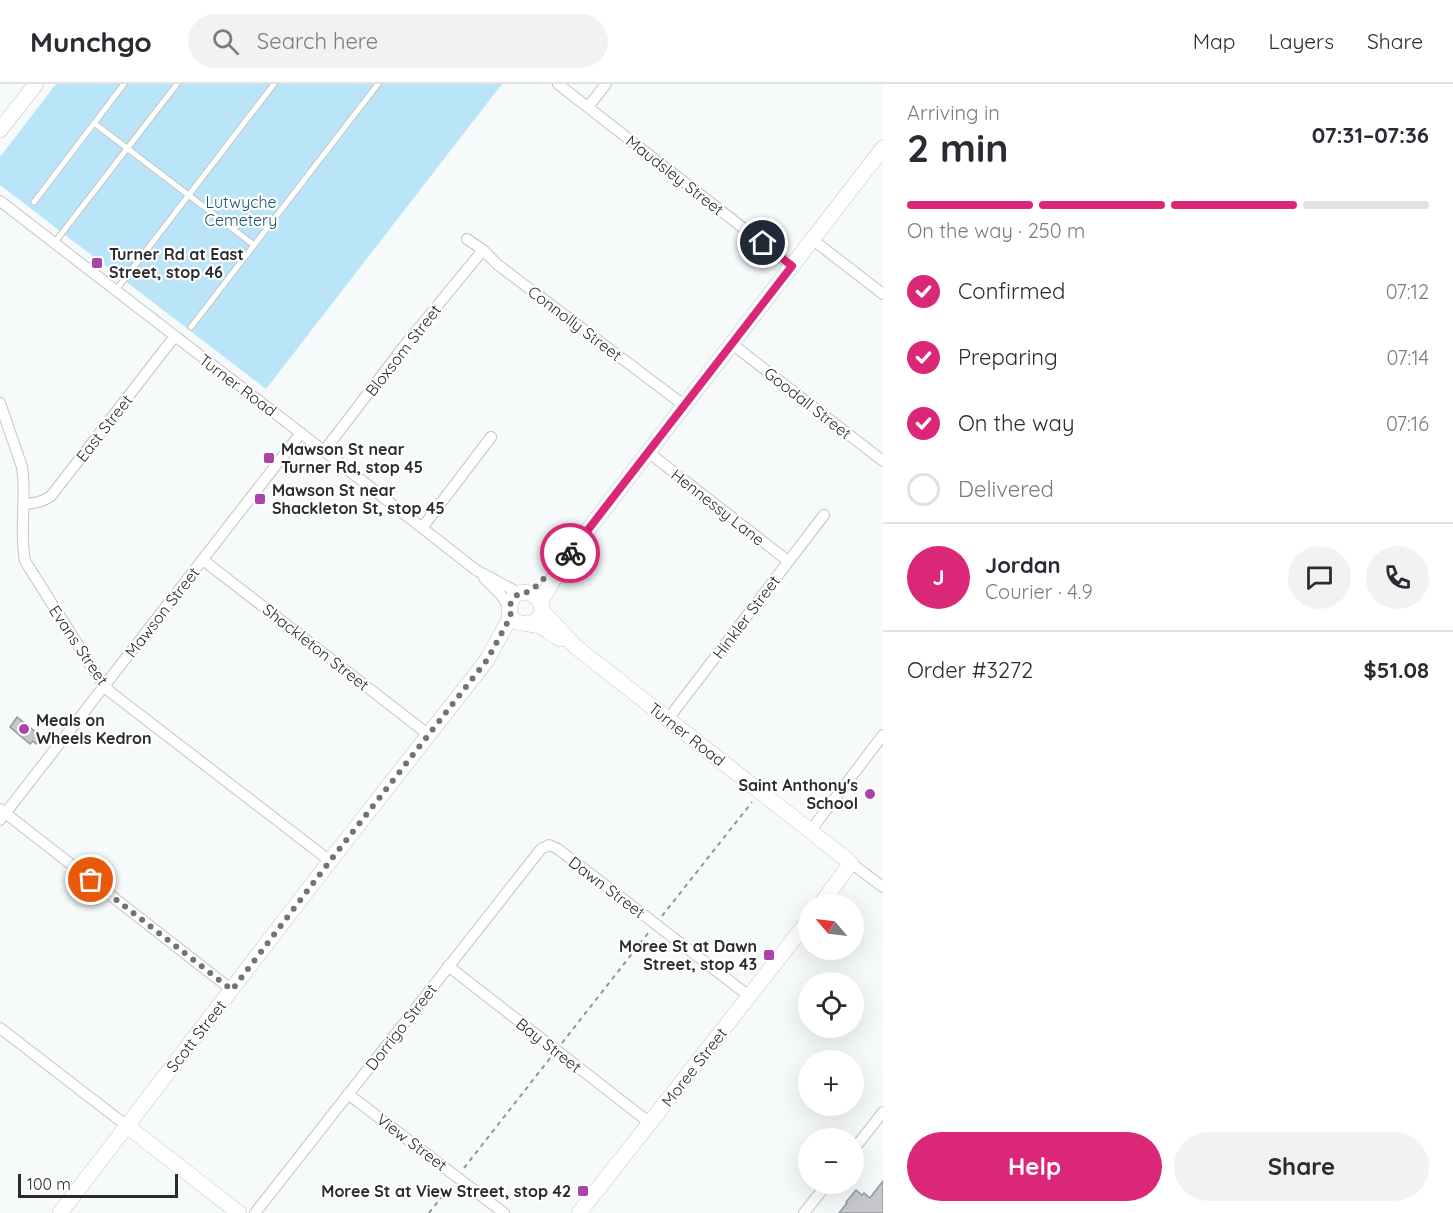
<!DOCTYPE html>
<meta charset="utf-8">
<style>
body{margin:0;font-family:Quicksand,sans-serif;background:#f2f2f3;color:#2b2b33;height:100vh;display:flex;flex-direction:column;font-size:22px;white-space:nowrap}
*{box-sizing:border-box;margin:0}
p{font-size:20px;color:#7c7c81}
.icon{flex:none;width:33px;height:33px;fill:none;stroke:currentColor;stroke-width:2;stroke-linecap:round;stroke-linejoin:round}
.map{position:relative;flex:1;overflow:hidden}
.panel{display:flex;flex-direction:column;background:#fff;width:570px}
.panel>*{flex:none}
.needle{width:39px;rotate:298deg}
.tools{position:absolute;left:798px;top:810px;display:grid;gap:12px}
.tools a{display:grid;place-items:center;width:66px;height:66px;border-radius:50%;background:#fff;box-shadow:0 6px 24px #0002;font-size:30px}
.scale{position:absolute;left:18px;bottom:15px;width:160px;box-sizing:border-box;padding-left:6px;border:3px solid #2a2b2c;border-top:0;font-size:16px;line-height:21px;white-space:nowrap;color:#2a2b2c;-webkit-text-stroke:4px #fff;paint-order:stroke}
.pin{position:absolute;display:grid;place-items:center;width:51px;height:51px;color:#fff;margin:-26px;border:3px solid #fff;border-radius:50%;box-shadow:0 2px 6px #0007}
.courier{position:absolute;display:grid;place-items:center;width:60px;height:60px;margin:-30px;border:4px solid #db2777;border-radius:50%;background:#fff;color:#222;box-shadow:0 2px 8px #0007}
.head em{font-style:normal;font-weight:700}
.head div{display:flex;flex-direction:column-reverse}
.head{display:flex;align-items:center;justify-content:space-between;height:102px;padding:0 24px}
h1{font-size:39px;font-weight:700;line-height:45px}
.bar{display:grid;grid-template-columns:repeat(4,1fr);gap:9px 6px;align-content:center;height:72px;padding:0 24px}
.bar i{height:8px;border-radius:4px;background:#e1e1e2}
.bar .current{background:#db2777}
.bar p{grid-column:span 4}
.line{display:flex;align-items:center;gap:15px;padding:0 24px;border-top:2px solid #e1e1e2}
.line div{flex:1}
.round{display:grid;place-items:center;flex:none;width:63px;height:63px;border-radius:32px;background:#f2f2f3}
ol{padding:0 24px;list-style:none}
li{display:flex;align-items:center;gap:18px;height:66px}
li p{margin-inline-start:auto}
li .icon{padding:6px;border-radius:50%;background:#db2777;color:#fff;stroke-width:4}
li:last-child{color:#7c7c81}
li i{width:33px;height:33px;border:3px solid #e1e1e2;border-radius:50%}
.cta{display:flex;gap:12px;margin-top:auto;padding:12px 24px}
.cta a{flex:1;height:69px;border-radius:36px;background:#db2777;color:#fff;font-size:24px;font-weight:700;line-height:69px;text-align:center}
.cta a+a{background:#f2f2f3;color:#2b2b33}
header{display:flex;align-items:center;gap:36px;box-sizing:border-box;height:84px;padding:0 30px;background:#fff;border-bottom:2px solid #e1e1e2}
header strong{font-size:28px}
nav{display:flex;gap:33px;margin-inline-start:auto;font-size:21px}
.search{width:420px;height:54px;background:#f2f2f3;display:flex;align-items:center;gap:15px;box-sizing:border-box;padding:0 21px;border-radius:33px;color:#7c7c81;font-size:22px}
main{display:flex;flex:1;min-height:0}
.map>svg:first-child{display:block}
.green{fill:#bae5f9}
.building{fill:#c5c7ca;stroke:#96989b;stroke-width:1.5}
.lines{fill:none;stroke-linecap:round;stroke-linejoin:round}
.lane-casing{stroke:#c2c5c6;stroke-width:7}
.street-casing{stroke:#c2c5c6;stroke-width:12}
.secondary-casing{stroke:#c2c5c6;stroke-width:16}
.path{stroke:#929596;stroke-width:2;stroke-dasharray:4.5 4.5;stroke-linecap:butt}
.lane{stroke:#fff;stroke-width:5}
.street{stroke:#fff;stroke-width:10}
.secondary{stroke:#fff;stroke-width:15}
.done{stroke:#717374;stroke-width:6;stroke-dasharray:0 10.8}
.route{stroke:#db2777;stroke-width:8}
.poi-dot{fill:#aa44a9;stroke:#fff;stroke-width:2}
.labels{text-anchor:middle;stroke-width:4.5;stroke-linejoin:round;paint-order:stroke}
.street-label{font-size:16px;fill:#2a2b2c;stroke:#fff}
.park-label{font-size:16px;fill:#17566f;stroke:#fff}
.poi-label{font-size:16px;font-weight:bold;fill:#2a2b2c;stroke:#fff;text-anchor:start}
</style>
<header>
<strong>Munchgo</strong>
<div class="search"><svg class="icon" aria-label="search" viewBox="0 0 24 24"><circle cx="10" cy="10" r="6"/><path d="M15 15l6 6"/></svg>Search here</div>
<nav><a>Map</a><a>Layers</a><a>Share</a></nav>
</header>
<main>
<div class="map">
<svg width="883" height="1129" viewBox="0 0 883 1129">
<rect width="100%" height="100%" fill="#f6fafb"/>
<path class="green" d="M56,0H502L266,305L0,101V73Z"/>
<path class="building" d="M17,633L42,653L36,660L33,657L30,660L10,643Z
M883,1097V1129H839L847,1119L846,1118L856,1106L862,1111L864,1109L870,1114Z"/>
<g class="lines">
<defs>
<path id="lane" d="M94,39L254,161
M34,118L124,0
M55,158L177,0
M116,206L274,0
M191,243L378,0"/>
<path id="street" d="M558,0L792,182
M588,23L606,0
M0,117L324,367L476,486L519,509
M467,155L483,166L498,181L685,322
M813,156L883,210
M732,260L883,377
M0,319L22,383C27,414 19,446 25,477L100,596L109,607L330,777
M324,367L405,261L483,166
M648,368L788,477
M23,420C34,419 41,419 51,412L175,252
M422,444L491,353
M203,476L429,651
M484,494L501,511L509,523
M668,635L824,431
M0,725L232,906
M0,736L301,349
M811,746L883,651
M851,779L883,803
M448,882L650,1039
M0,944L127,1042
M348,1010L504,1129
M854,1065L883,1028
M255,1129L541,765L549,761L558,765L749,912
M804,1129L827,1100"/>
<path id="secondary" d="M0,46L36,0
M540,519L564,477L883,64
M541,526L576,563L851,779L821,820
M531,540C563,521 516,491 510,521C505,543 528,538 539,542C547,545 553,551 560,555
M127,1042L239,1129
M60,1129L330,777L487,576L511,532
M579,1129L808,837"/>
</defs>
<use href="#lane" class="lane-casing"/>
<use href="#street" class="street-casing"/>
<use href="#secondary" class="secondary-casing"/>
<path class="path" d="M662,832L752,718
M562,959L649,848
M464,1084L551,973
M429,1129L451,1101"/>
<use href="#lane" class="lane"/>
<use href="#street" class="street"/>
<use href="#secondary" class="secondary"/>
</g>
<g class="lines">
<path class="done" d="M91,796L232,906L330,777L487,576L511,532L509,523L513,515L519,509L528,508L538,501L548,490L564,477L570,469"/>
<path class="route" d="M570,469L792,182L763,159"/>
</g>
<g class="poi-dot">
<rect x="91" y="173" width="12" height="12" rx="3"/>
<rect x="263" y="368" width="12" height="12" rx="3"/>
<rect x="254" y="409" width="12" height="12" rx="3"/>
<circle cx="24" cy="645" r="6"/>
<circle cx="870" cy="710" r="6"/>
<rect x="763" y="865" width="12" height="12" rx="3"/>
<rect x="577" y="1101" width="12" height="12" rx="3"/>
</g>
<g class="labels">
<g class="street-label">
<text transform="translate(675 91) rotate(38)" y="6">Maudsley Street</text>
<text transform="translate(575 239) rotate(37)" y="6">Connolly Street</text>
<text transform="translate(403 266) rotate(-52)" y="6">Bloxsom Street</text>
<text transform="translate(238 301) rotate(37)" y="6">Turner Road</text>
<text transform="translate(808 319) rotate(38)" y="6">Goodall Street</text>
<text transform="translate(104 344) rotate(-52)" y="6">East Street</text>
<text transform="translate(718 423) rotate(38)" y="6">Hennessy Lane</text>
<text transform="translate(162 528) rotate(-52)" y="6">Mawson Street</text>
<text transform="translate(746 533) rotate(-53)" y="6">Hinkler Street</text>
<text transform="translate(79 561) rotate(56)" y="6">Evans Street</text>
<text transform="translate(316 563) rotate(38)" y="6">Shackleton Street</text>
<text transform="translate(687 650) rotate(38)" y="6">Turner Road</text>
<text transform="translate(607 803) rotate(37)" y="6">Dawn Street</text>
<text transform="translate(401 943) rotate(-52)" y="6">Dorrigo Street</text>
<text transform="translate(196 952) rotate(-52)" y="6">Scott Street</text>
<text transform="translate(549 961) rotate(38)" y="6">Bay Street</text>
<text transform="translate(694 983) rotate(-52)" y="6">Moree Street</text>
<text transform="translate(412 1058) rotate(37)" y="6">View Street</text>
</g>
<g class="park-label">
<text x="241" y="124">Lutwyche<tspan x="241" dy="18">Cemetery</tspan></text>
</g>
<g class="poi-label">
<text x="109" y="176">Turner Rd at East<tspan x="109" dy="18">Street, stop 46</tspan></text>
<text x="281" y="371">Mawson St near<tspan x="281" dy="18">Turner Rd, stop 45</tspan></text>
<text x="272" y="412">Mawson St near<tspan x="272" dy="18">Shackleton St, stop 45</tspan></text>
<text x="36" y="642">Meals on<tspan x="36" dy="18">Wheels Kedron</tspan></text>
<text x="858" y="707" text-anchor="end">Saint Anthony's<tspan x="858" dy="18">School</tspan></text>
<text x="757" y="868" text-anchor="end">Moree St at Dawn<tspan x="757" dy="18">Street, stop 43</tspan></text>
<text x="571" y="1113" text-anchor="end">Moree St at View Street, stop 42</text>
</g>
</g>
</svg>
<div class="tools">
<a><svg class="needle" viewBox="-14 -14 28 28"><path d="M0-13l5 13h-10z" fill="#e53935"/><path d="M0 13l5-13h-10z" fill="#7c7c81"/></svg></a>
<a><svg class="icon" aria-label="locate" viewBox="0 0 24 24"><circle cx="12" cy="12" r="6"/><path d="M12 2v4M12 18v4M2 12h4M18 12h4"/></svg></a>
<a>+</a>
<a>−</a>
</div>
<div class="scale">100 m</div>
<div class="pin" style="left:91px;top:796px;background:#ea580c"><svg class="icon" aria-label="bag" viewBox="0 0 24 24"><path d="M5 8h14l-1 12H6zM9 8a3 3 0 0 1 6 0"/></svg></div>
<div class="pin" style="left:763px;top:159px;background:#1f2937"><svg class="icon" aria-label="home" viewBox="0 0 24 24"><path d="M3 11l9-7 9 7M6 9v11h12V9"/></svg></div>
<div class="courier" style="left:570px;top:469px"><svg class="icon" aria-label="bike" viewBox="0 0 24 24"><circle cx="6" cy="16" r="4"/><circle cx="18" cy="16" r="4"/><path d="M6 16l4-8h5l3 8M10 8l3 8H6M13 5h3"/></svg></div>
</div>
<section class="panel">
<div class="head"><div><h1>2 min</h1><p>Arriving in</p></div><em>07:31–07:36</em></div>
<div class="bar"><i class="current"></i><i class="current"></i><i class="current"></i><i></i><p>On the way · 250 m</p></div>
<ol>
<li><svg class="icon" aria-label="check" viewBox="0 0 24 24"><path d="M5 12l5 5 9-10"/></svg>Confirmed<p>07:12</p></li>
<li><svg class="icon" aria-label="check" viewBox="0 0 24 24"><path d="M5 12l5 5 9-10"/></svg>Preparing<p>07:14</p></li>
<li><svg class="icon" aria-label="check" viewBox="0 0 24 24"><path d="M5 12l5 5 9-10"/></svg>On the way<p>07:16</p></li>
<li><i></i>Delivered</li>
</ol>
<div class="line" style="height:108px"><b class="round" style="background:#db2777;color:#fff">J</b><div><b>Jordan</b><p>Courier · 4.9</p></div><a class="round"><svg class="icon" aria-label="chat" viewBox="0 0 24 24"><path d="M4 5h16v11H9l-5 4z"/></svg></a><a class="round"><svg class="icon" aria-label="phone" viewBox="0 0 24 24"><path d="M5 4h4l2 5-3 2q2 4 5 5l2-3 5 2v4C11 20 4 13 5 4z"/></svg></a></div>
<div class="line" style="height:78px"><div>Order #3272</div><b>$51.08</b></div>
<div class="cta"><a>Help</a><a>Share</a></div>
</section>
</main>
